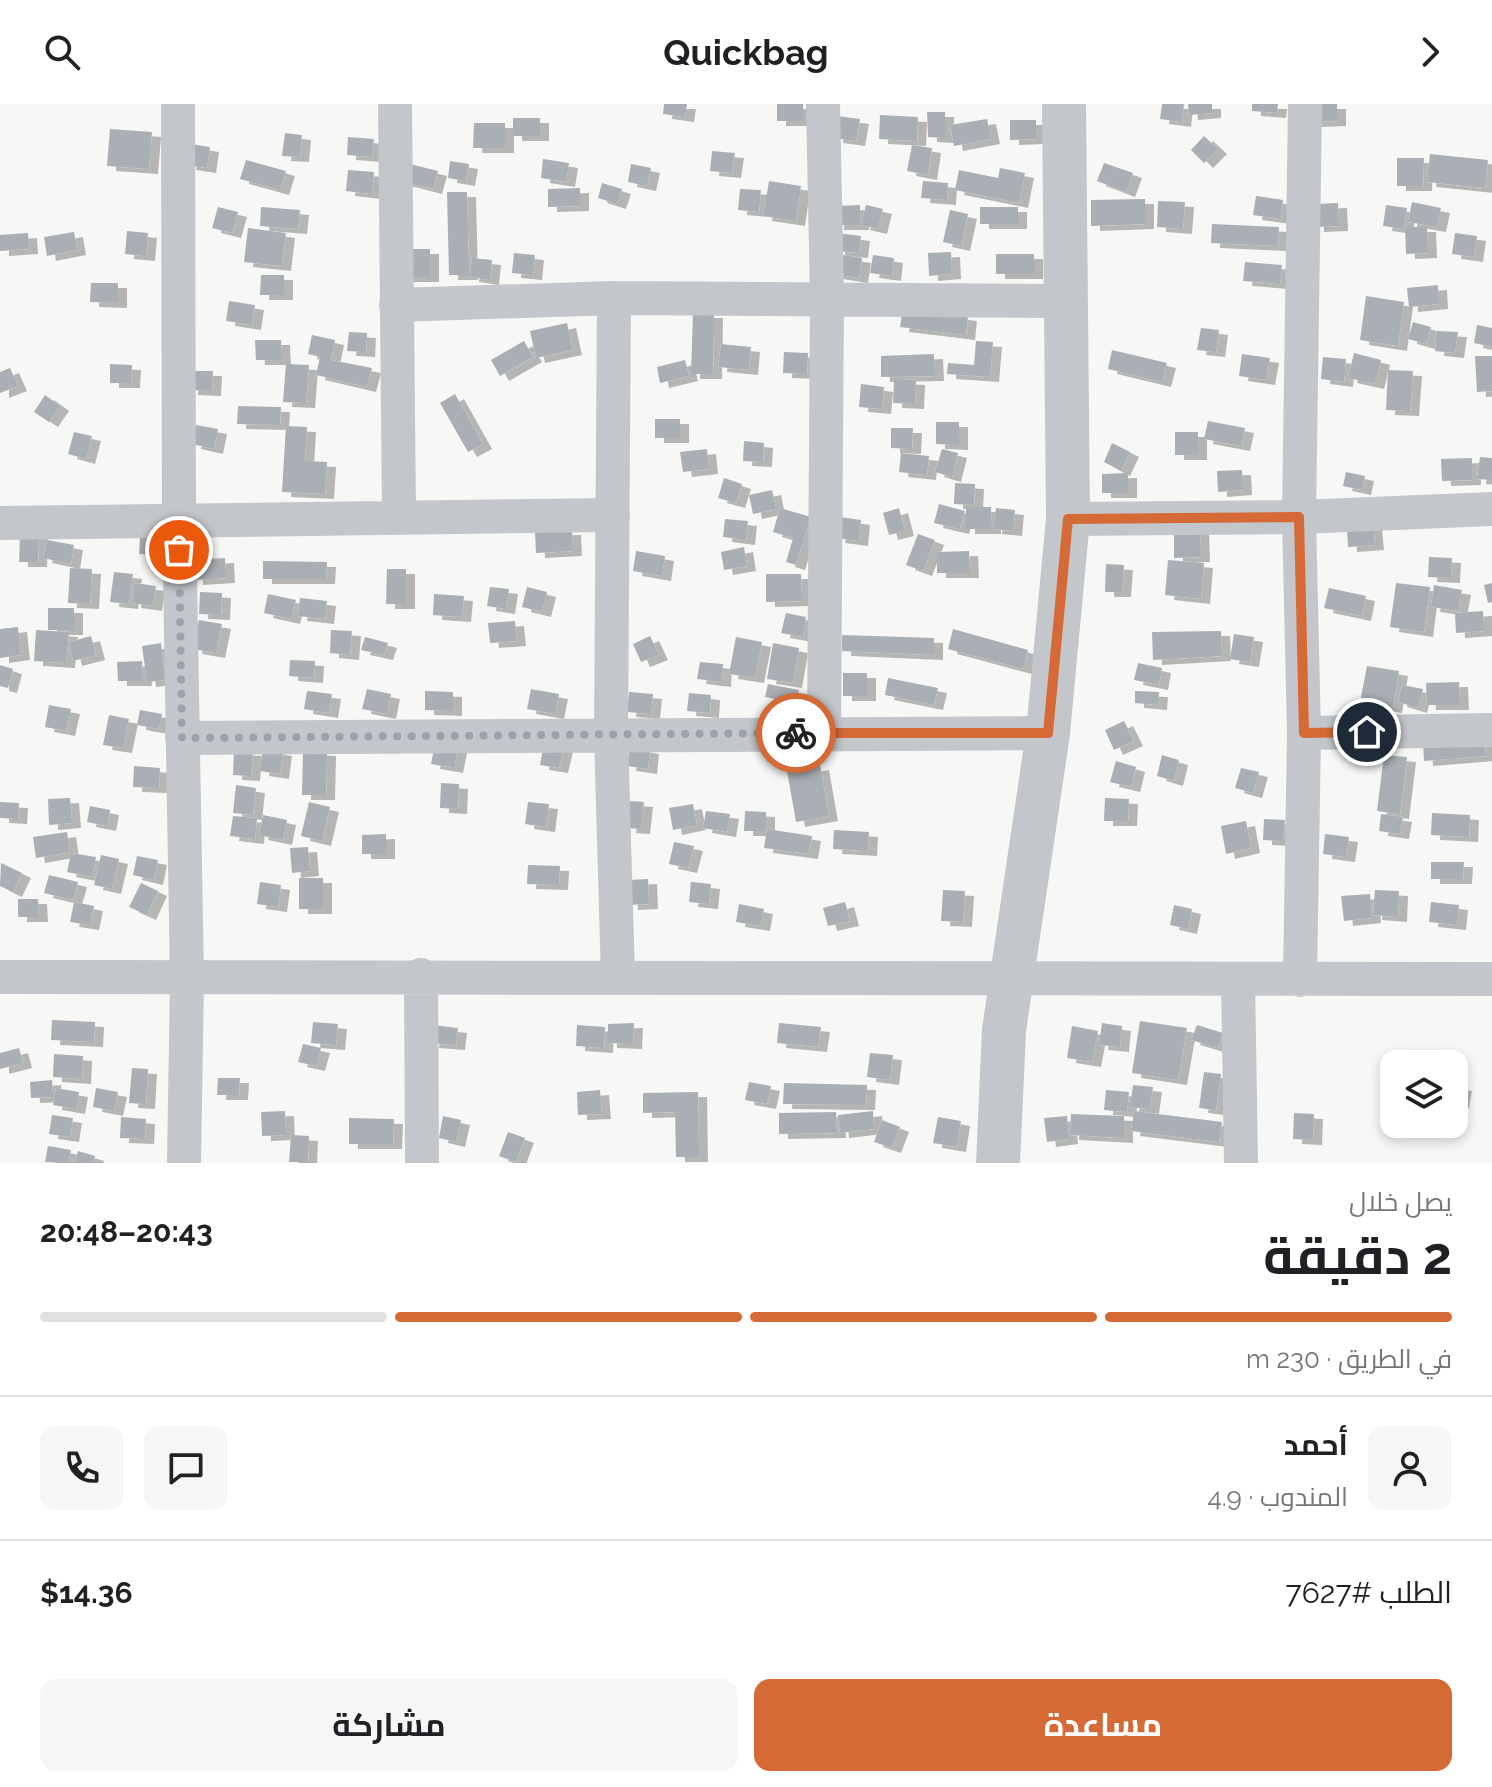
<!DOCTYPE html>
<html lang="ar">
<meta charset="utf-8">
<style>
body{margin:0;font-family:Raleway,Cairo,sans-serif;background:#f6f6f6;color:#202124;direction:rtl;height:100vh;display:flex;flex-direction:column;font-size:30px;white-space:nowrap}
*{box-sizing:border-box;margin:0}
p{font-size:26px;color:#757577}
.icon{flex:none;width:44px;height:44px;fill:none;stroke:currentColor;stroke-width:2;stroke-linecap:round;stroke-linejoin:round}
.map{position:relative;height:1059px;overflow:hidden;direction:ltr}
.details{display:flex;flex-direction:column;background:#fff;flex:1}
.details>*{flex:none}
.controls{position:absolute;left:1380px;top:946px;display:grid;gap:16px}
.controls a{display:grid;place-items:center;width:88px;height:88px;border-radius:16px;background:#fff;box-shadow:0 4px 12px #0003;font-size:40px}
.pin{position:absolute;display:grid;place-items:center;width:68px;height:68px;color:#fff;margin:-34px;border:4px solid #fff;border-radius:50%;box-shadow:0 2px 8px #0007}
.courier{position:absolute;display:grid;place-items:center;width:80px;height:80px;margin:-40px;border:6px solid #d56a37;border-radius:50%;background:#fff;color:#222;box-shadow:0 2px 10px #0007}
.summary em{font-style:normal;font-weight:700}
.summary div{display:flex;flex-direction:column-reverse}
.summary{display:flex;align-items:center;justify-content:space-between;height:136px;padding:0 40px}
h1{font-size:52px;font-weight:700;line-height:60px}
.bar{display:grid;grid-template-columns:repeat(4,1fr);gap:12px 8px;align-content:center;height:96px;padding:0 40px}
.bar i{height:10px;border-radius:6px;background:#e0e0e0}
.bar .selected{background:#d56a37}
.bar p{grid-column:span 4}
.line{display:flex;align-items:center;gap:20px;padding:0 40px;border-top:2px solid #e0e0e0}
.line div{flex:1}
.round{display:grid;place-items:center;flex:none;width:84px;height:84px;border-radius:16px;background:#f6f6f6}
.primary-button{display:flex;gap:16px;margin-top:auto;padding:16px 40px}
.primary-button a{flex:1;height:92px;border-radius:16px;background:#d56a37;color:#fff;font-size:32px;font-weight:700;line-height:92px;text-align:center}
.primary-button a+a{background:#f6f6f6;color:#202124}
header{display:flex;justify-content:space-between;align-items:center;height:104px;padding:0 40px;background:#fff;font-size:36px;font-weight:700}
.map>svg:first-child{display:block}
.building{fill:#a9afb5;filter:url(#shadow)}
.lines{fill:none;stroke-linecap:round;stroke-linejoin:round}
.minor{stroke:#c3c6ca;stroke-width:34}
.tertiary{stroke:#c3c6ca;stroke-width:44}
.done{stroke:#9ba2ab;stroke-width:8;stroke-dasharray:0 14.4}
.route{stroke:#d56a37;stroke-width:10}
</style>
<header><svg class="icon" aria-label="forward" viewBox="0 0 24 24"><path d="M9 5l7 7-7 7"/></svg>Quickbag<svg class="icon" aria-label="search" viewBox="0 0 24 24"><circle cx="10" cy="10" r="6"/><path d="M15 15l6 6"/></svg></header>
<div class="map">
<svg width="1492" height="1059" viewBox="0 0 1492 1059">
<defs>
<filter id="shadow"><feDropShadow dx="9" dy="5" stdDeviation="0" flood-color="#0004"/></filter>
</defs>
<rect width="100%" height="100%" fill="#f7f7f5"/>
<path class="building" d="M664,0H687L685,13L663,10Z
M777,0H803V17H777Z
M1162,0H1184L1182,18L1160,15Z
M1188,0H1212V9L1189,11Z
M1252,0H1278L1277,9L1252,7Z
M1311,0H1337V17L1312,18Z
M927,8H945V34L928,33Z
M880,11L918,13L917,37L879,35Z
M837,12L860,15L856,37L834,34Z
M513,14H540V32H513Z
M987,15L991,35L954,42L950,21Z
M1010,16H1036V35L1010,36Z
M474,19H505V44H473Z
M110,25L152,28L149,65L107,62Z
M285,29L302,31L300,53L282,52Z
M1204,32L1218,45L1204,59L1191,46Z
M348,33L374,35L372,53L347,51Z
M190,40L210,43L207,64L187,61Z
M912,41L932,44L928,71L907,67Z
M712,47L735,49L732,69L710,67Z
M1430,50L1488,56L1485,84L1427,78Z
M1397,54H1424L1423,82H1397Z
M543,55L569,59L566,78L541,74Z
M246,56L286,67L280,86L240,75Z
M450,57L469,60L466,77L448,74Z
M406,59L438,67L433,85L402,77Z
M1104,59L1133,69L1126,88L1097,77Z
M631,60L651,64L647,82L628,78Z
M1000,64L1025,69L1019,99L955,86L959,66L998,74Z
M348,66L374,68L372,90L346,87Z
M769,77L801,82L796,117L763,112Z
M923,77L948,79L947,96L921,94Z
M602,79L622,85L617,100L598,94Z
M580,84V102L548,103V85Z
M740,85L761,86L759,108L738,106Z
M447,88H467L469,171H449Z
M1256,92L1283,96L1281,115L1253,111Z
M1145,95V120L1091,122V96Z
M1158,97L1185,98L1183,125L1157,123Z
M1412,98L1441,104L1437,123L1408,118Z
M1338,99L1339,122L1315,123L1314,100Z
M860,101V121H835L836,102Z
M866,101L883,105L878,125L861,121Z
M1386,101L1407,104L1404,125L1383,122Z
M218,103L238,108L232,129L212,124Z
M261,103L300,106L298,125L260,122Z
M980,103H1018V120H980Z
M950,106L968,110L961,142L943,138Z
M1212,120L1279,123L1278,142L1211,139Z
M1405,123H1427L1428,149L1406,150Z
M248,124L286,129L282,162L244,158Z
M127,127L148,129L146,152L125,150Z
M74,128L77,146L47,152L44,133Z
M28,129L29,145L0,147V131Z
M837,129L861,132L859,149L836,147Z
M1455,129L1477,132L1474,153L1452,150Z
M403,145H430V173H404Z
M951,148L952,170L929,172L928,149Z
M514,149L535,151L533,171L512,169Z
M837,150L862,154L859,174L834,170Z
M996,150H1034V170H996Z
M873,151L894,154L892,172L870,169Z
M472,154L492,156L490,176L470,173Z
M1245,158L1282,161L1280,180L1243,177Z
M261,171H284V191H260Z
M91,179H118V199L90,198Z
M1438,181L1439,200L1409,203L1407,184Z
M1366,192L1404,198L1398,242L1360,236Z
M229,197L255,201L252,221L226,217Z
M903,204L968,212L966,231L900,223Z
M693,209H714L713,270H691Z
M1413,218L1431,223L1426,240L1408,235Z
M567,219L573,246L536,254L530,227Z
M1477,221L1492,224V243L1474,239Z
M1201,224L1219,226L1216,248L1197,246Z
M1437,227L1458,228L1455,249L1435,247Z
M349,228L367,229L366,248L347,247Z
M312,231L335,236L331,256L372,264L367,283L316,271L320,253L308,250Z
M255,236H281L282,256H256Z
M524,237L533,253L500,272L491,256Z
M976,237L993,238L990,273L947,270L948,259L974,261Z
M721,240L751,243L749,266L718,263Z
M1112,246L1167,259L1162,278L1108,265Z
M784,248L808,249L807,270L783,269Z
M1354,249L1381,256L1375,280L1348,274Z
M934,250L935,272L881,273V252Z
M1242,250L1270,254L1266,276L1239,272Z
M1475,252H1492V287L1477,288Z
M1323,253L1346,255L1344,278L1321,275Z
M685,256L689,272L660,279L657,263Z
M110,260L132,261L131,279H110Z
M286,260L309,261L306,299L283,298Z
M10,264L18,282L0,289V268Z
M1388,266L1413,267L1410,307L1386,306Z
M190,267H213L212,287L189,286Z
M894,275L916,276L915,300L893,299Z
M861,280L884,283L882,305L859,303Z
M455,290L483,340L468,348L440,299Z
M45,291L60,302L49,318L34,308Z
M238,302L281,303L280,321L237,320Z
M655,315H680V334H655Z
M1208,317L1245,324L1241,342L1204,335Z
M936,318H959V341L936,340Z
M196,321L218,325L214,345L192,340Z
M286,322L307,323L305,357L327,358L325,390L282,388Z
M891,324H913L912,345L891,344Z
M74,328L92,332L86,355L68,350Z
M1175,328H1198V351H1175Z
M744,337L764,339L763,358L743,357Z
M1112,339L1130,348L1121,367L1104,358Z
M707,345L709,365L683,368L680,348Z
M942,345L958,349L952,373L935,368Z
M901,349L929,352L927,371L899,368Z
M1480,353L1492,354V376L1477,375Z
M1472,354V376L1442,377L1441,355Z
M1242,366L1243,386L1218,388L1217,367Z
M1346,368L1365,372L1362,386L1343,382Z
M1128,369V389H1102V370Z
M724,374L742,380L736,399L718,394Z
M955,379L975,380L974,401L954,400Z
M772,386L776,405L753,410L749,391Z
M939,400L965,407L960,425L934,419Z
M966,403H991L992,425H966Z
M780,404L811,413L796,461L786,458L793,434L773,428Z
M899,404L905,427L889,431L883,409Z
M996,404L1015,406L1013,427L993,425Z
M839,413L861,416L859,437L836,434Z
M725,415L748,417L746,436L723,433Z
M1174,421H1200L1201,453L1174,454Z
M1373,421L1375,441L1348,443L1347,423Z
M572,426L573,447L536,449L535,427Z
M20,430H39L38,458H19Z
M918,430L935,436L923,467L906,461Z
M140,433H163L162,451L139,450Z
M47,436L74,441L71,460L43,454Z
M744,443L747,462L724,466L721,448Z
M636,447L665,452L662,472L633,467Z
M969,447L970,469H937V448Z
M1429,453L1452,454L1451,474L1428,473Z
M225,454L226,474L194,476L193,456Z
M1168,456L1204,459L1201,495L1165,491Z
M263,457L327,458L326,475H263Z
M1106,460L1124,461L1122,488H1105Z
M70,464L92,465L90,500L68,499Z
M387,465H406V500H386Z
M114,468L133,470L129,500L110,498Z
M766,470H801L802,497L766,498Z
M135,479L156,482L153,502L132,499Z
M1396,479L1430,483L1424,528L1390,523Z
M1492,479V498L1488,499L1484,481Z
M1434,481L1462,486L1458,507L1431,503Z
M490,483L509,485L506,505L487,502Z
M527,483L547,488L542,508L522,503Z
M1329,484L1366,492L1362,512L1324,504Z
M200,488L222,489L221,511L199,510Z
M268,490L296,496L291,515L264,509Z
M434,490L464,492L462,513L433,511Z
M300,494L327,497L325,515L298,512Z
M48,504H74V526H48Z
M1483,507L1484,527L1456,529L1455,509Z
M786,509L806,513L803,533L781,529Z
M199,516L222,520L216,549L193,545Z
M515,517L517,537L490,539L488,519Z
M18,523L21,551L0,554V525Z
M953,525L1028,546L1023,565L948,545Z
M36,526L69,528L66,559L34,557Z
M331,526L352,527L350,551L330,549Z
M1221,527L1222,552L1153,556L1152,528Z
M1234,530L1254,533L1250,558L1230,555Z
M842,531L934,534V551L842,547Z
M91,532L96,551L73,557L69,538Z
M650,532L659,551L641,558L633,540Z
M365,533L388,539L384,551L361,546Z
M736,533L762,538L755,574L729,570Z
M161,539L165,576L147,578L142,542Z
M773,539L799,544L793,579L767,575Z
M290,556L315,557L314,574L289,572Z
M142,557L143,577H118L117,558Z
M700,558L723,560L722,578L697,575Z
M1138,559L1162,564L1159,581L1134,576Z
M0,561L13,565L8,584L0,582Z
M1367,562L1399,567L1393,604L1360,598Z
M843,569H867V592H843Z
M888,574L938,584L934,601L885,591Z
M1459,578L1460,601H1427L1426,579Z
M768,580L799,586L796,599L765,593Z
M1402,581L1423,585L1418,604L1398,598Z
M367,585L391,590L387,610L362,605Z
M531,585L559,590L555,610L527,605Z
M307,587L332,590L329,609L304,605Z
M425,587L453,588V607L425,606Z
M1135,587L1159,588L1158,601L1135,599Z
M629,588L653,590L651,610L627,608Z
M689,589L711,591L710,609L687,607Z
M49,601L71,605L66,627L45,623Z
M140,606L162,610L159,625L137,621Z
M109,611L129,615L123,644L103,641Z
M1124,617L1134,637L1114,646L1105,626Z
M1484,633L1486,652L1424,657L1423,638Z
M435,640L458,644L454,664L431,660Z
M544,640L564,643L559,664L540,661Z
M630,642L650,645L648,665L627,662Z
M263,644L283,647L280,670L260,667Z
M234,646L253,647L251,672L233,671Z
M303,646L327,647L326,691H302Z
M1162,651L1179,656L1174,677L1157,672Z
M1384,651L1407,653L1400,710L1377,707Z
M1116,657L1136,663L1131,683L1110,678Z
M820,661L829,712L796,718L787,667Z
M134,662L160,664L159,684L133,683Z
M1241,664L1259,668L1253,689L1235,684Z
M441,679L459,680L458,705L440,704Z
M236,681L256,684L253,711L233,709Z
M70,694L72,719L49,721L48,695Z
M1105,694L1129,695L1128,717H1104Z
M630,697L644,698L641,725L627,724Z
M0,698L19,699L18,715L0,714Z
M309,698L330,703L322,737L301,732Z
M528,698L549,700L546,723L525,720Z
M693,700L697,721L673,726L669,704Z
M90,702L110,706L107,722L87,718Z
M706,707L730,710L727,728L703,724Z
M745,707L766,708V727H744Z
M1432,709L1470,711L1469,733L1431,731Z
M1381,710L1403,713L1400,730L1379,727Z
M263,711L287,716L283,736L259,731Z
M233,712L257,714L255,735L230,732Z
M1264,715L1285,716L1283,737L1263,736Z
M1246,717L1251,744L1226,750L1221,722Z
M767,725L812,732L809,750L764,744Z
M834,726L869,728L868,747L833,745Z
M67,728L70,748L36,754L33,733Z
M386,730V750H362V731Z
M1325,730L1349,733L1346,753L1323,750Z
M674,738L694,742L688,764L669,760Z
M308,743L310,767L292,769L290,744Z
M71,749L96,753L92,773L67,768Z
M101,751L119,755L112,785L94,781Z
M137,752L158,756L154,776L133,771Z
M1431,758H1464L1463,775H1431Z
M1,759L22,769L13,788L0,782Z
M528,761L560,762L559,781L527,780Z
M49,771L78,778L73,796L44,789Z
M299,774H323V805H299Z
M648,775L649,800L629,801L628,776Z
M260,778L281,781L278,803L257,800Z
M691,778L711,780L709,800L689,798Z
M141,779L158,787L147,811L129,803Z
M943,786L965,787L963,818L941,817Z
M1375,786L1399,787L1398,813L1373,811Z
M1370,790L1372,814L1344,817L1341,792Z
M18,795H38L39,813H18Z
M74,798L94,802L90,821L70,818Z
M845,798L850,817L828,822L823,804Z
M1431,798L1459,801L1457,821L1429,818Z
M739,800L764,805L761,822L736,818Z
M1174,801L1192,805L1188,825L1170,821Z
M52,916L95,918L94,938L51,936Z
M1140,917L1187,924L1178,976L1132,969Z
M313,918L338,920L336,941L311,939Z
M634,919L633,940L608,939V920Z
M779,919L821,923L818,943L777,939Z
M1102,919L1122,922L1120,943L1099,941Z
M432,921L458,924L456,941L430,939Z
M577,921L605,923L604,944L576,942Z
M1197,921L1223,929L1218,944L1191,936Z
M1072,922L1098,927L1092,958L1067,954Z
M303,940L321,944L316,962L298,958Z
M19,944L23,959L0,965V949Z
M870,949L893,951L890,976L867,973Z
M54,950L83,952L82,975L53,973Z
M132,964L148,965L146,1000L129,999Z
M1204,968L1221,970L1216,1006L1199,1004Z
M218,974H240L239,991H217Z
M52,976L53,993L31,994L30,978Z
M749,978L771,982L767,1000L745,996Z
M784,979L867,981L866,1001L783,1000Z
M1133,981L1153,983L1150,1005L1130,1003Z
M1454,981L1463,982L1460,999H1454Z
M56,984L79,988L76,1005L53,1001Z
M96,984L118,988L114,1007L93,1003Z
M600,986L602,1010L578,1011L577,988Z
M1106,986L1129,988L1127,1008L1104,1006Z
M698,988L699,1053H676L675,1008L643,1009V989Z
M285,1007L286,1031L262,1032L261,1008Z
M873,1007L874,1025L840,1029L838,1011Z
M1134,1007L1222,1018L1219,1038L1131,1027Z
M836,1008L837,1029L779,1030V1009Z
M1294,1009L1314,1010L1313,1036L1293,1035Z
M1071,1010L1124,1012V1034L1070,1031Z
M52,1011L73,1014L70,1033L49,1030Z
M443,1012L461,1016L456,1038L439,1034Z
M1067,1012L1069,1035L1047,1038L1044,1014Z
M121,1013L146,1015L145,1035L120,1034Z
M938,1013L961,1017L957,1043L933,1039Z
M349,1014L394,1015L393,1040H349Z
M882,1016L900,1023L892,1044L874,1038Z
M508,1028L525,1034L516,1058L499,1052Z
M291,1031L309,1032L308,1058H289Z
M48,1042L71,1046L68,1059L45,1058Z
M78,1047L95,1052L93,1059H75Z"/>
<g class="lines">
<path class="minor" d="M178,0L179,415L187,875L184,1059
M395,0L399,412
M823,0L827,193L824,628
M614,194L611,632L618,873
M396,201L614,194L1066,197
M1068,415L1299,413L1492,405
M0,419L613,411
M1304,629L1492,626
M182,634L1048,629
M421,871L422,1059
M0,873L1492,875
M1238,875L1241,1059
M1300,876L1304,629L1299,413L1305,0"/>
<path class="tertiary" d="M998,1059L1004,926L1048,629L1068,415L1064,0"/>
</g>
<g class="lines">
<path class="done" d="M179,446L182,634L796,629"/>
<path class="route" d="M796,629H1048L1068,415L1299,413L1304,629L1367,628"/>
</g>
</svg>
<div class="controls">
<a><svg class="icon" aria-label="layers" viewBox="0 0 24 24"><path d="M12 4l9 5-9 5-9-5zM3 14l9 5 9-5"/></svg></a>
</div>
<div class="pin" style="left:179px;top:446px;background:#ea580c"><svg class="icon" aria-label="bag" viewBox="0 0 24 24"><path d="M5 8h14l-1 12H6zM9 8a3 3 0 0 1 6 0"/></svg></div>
<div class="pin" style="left:1367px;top:628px;background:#1f2937"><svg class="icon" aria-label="home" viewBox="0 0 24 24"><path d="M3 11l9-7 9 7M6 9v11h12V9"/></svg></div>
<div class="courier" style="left:796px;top:629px"><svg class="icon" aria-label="bike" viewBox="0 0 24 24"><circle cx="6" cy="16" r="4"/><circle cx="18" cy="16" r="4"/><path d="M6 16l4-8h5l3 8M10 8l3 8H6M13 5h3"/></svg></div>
</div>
<section class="details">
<div class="summary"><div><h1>2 دقيقة</h1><p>يصل خلال</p></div><em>20:43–20:48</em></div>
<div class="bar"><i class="selected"></i><i class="selected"></i><i class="selected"></i><i></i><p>في الطريق · 230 m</p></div>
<div class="line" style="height:144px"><a class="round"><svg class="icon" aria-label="person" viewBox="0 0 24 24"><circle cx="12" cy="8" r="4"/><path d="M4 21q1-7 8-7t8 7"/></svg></a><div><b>أحمد</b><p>المندوب · 4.9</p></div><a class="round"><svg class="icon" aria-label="chat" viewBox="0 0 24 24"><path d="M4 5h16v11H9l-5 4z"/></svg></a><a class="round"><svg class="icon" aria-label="phone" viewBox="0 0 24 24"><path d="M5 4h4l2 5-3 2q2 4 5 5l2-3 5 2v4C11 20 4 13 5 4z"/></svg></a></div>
<div class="line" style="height:104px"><div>الطلب #7627</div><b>$14.36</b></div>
<div class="primary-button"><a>مساعدة</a><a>مشاركة</a></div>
</section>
